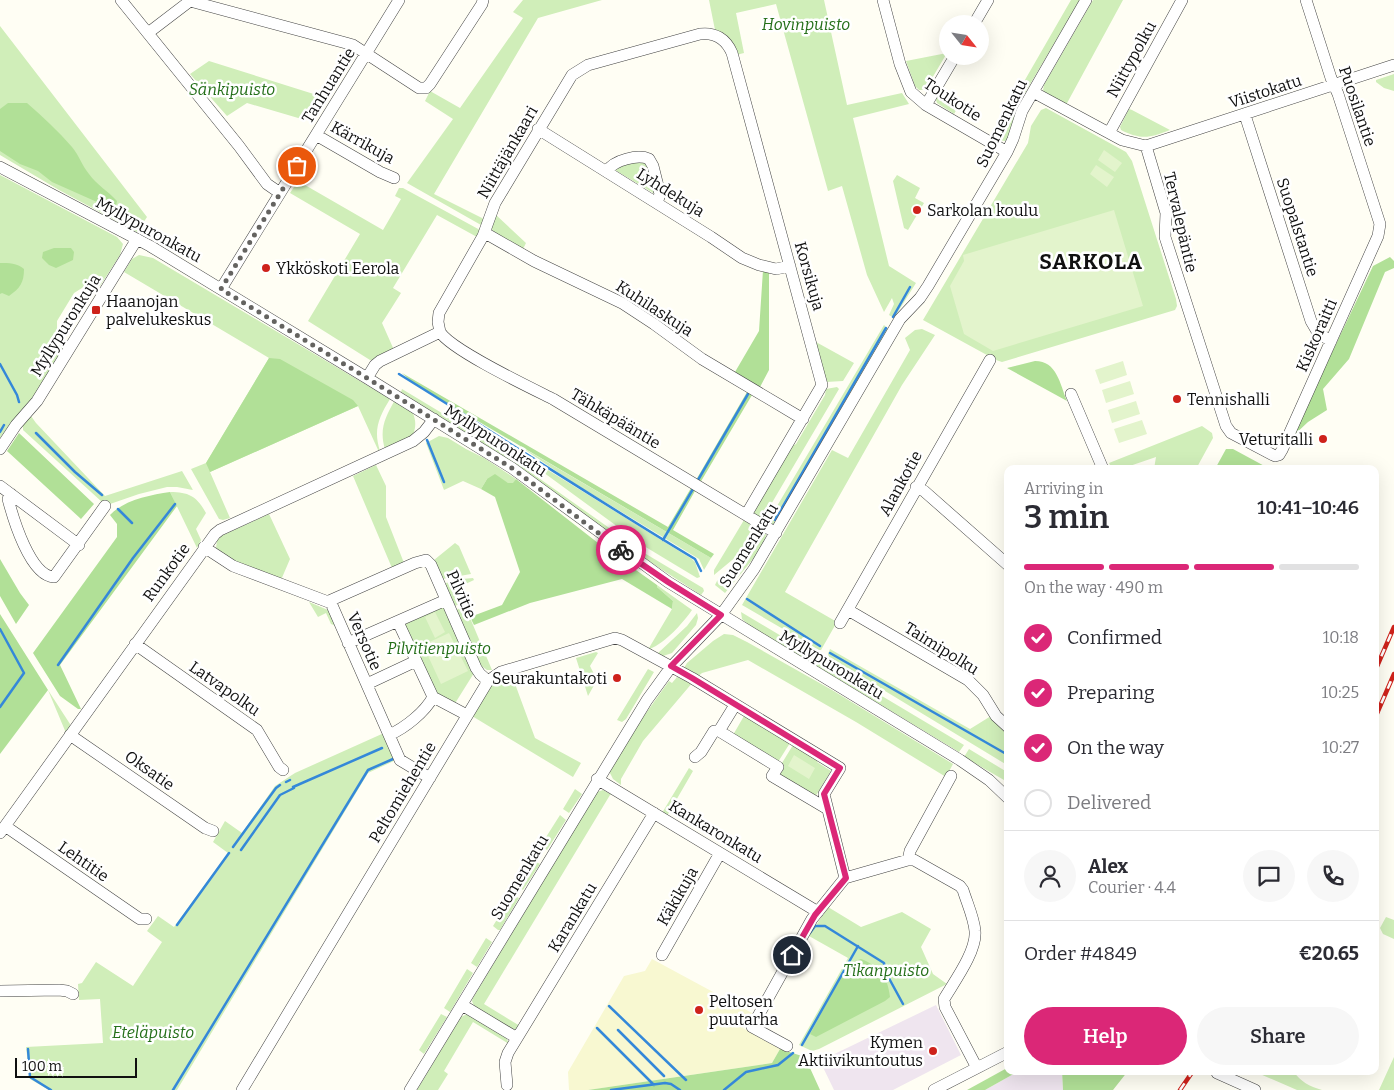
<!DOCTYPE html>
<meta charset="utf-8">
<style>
body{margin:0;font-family:Bitter,serif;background:#f7f7f7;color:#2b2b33;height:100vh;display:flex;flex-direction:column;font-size:19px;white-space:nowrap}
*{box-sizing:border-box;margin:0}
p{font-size:16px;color:#7c7c81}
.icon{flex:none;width:28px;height:28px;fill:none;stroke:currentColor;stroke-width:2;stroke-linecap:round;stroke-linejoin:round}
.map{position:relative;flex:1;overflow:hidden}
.drawer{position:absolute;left:1004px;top:465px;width:375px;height:610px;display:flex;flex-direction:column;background:#fff;border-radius:10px;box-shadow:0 5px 20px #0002}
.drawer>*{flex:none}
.needle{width:32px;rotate:120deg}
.controls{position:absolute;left:939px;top:15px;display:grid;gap:10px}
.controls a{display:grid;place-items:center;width:50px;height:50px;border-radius:50%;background:#fff;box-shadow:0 5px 20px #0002;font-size:25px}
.scale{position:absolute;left:15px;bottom:12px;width:122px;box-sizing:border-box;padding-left:5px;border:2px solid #101010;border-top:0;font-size:14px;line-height:18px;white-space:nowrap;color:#101010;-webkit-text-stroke:4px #fff;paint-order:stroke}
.pin{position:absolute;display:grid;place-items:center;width:42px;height:42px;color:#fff;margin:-21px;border:2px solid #fff;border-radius:50%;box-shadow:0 1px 5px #0007}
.courier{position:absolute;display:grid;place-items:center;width:50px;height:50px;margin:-25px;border:4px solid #db2777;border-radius:50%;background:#fff;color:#222;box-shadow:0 1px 6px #0007}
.summary em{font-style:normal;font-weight:600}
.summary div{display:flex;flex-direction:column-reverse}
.summary{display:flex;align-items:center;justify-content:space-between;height:85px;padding:0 20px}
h1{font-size:32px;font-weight:600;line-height:38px}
.bar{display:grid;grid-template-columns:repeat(4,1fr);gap:8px 5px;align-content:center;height:60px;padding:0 20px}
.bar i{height:6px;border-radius:4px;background:#e1e1e2}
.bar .on{background:#db2777}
.bar p{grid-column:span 4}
.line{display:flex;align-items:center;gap:12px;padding:0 20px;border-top:1px solid #e1e1e2}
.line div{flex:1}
.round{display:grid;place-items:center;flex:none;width:52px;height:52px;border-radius:26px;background:#f7f7f7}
ol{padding:0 20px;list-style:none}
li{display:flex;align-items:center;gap:15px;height:55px}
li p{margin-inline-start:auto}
li .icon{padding:5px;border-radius:50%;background:#db2777;color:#fff;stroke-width:4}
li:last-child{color:#7c7c81}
li i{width:28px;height:28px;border:2px solid #e1e1e2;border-radius:50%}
.action{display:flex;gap:10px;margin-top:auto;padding:10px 20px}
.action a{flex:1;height:58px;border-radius:30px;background:#db2777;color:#fff;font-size:20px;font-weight:600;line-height:58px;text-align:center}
.action a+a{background:#f7f7f7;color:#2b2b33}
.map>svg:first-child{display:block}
.industrial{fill:#efe5ef}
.farmland{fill:#f8f8d1}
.green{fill:#d0eeb9}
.forest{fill:#b1e097}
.pitch{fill:#e3f4cc}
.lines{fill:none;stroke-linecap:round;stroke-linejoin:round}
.stream{stroke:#3488d9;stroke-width:2.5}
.minor-casing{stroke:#434343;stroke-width:12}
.minor{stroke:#fff;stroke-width:11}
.rail-casing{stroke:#ce221b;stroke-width:4.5}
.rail{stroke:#fff;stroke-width:2.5;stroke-dasharray:8;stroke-linecap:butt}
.done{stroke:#646360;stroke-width:5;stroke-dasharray:0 9}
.route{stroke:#db2777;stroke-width:6}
.poi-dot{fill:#ce221b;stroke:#fff;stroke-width:2}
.labels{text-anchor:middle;stroke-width:5;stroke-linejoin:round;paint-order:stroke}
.park-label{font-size:16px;font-style:italic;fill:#246f19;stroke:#fff}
.street-label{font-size:16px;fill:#101010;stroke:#fff}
.poi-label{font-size:16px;fill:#101010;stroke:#fff;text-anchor:start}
.district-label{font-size:21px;font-weight:bold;letter-spacing:1px;fill:#101010;stroke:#fff}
</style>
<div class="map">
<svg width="1394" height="1090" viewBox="0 0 1394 1090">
<rect width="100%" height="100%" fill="#fffef4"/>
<path class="industrial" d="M936,1005L961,1055L893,1090H834L820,1061Z
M1019,1071H1062L1063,1090H985Z"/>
<path class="farmland" d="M652,959L752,1013L743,1028L780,1049L772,1063L588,1090H569L568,1072L624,976L645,971Z"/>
<path class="green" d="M523,0H602L538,18L434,194L484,219L481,225L407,183L453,119L425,101L430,91L460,108L523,18L513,12Z
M709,0H824L847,105L902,93L909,104L853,118L889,266L916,283L894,318L889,315L894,304L892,298L884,312L867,275L842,186L828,191L776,4L736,13L744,53L736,55L715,30Z
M1071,0H1080L1023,96L1018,92Z
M1093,0H1123L1066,105L1045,93L1043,90L1044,85Z
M0,26L147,217L137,232L59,190L0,155Z
M947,53L925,90H919L915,86L906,61Z
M209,61L320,96L305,120L247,103L227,116L190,74Z
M1394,74V91L1384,88L1376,82V80Z
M938,95L958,107L954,114L937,103L936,100Z
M1015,99L1021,103L1015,114L1008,139L1005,141L997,140L993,136Z
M1046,108L1126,152L1132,161L1176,299L1177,306L1175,310L1002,362L996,360L923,320L1028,143L1031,126L1041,110Z
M1129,109L1132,110L1170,130C1150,138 1141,140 1121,130L1120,127Z
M638,160L648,164L655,194L615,170L617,167Z
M0,175L117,237L123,244L120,255L100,286L90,283L74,293L57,321V338L66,344L35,399L8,427L0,438Z
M897,175L920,188L915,198L924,203L908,230L904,228L893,181Z
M298,181L383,230L401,199L395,196L399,188H403L480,230L477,237L437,215L393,288L401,293L382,323L394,350L373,360H370L308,321L360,234L290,193Z
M495,214L526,243L523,249L493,231L491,227Z
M139,255L153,258L390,399C379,417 373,430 380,451L379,452L358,406L210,472L230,518L223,520L219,519L191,469L206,463L269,358L124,272L132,259Z
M884,325L888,329L776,524L773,525L767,523Z
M922,329L935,335L902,385L785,592L837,622L821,650H819L742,605L832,450L848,458L910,350L905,338L915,330Z
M816,342L854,363L843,381L826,382Z
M837,387L839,389L763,518L760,519L754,514V511L792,446L796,444L825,395L826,389Z
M402,389L465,427L519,464L646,554L703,588L704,591L701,595L641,556L518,466L401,392Z
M395,400L413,413C416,421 416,427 413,435L385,449C379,430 385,417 395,400Z
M31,416L36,423L105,496L182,471L193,490L177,487H167L139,494L110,504L102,502L23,430V424Z
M476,423L498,436L543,467L692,559L695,562L700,577L697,578L644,546Z
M1202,426L1212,433L1213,438L1196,469H1154L1156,457L1121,469H1112L1109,463Z
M439,436L448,438L466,449L484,458L516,479L514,483H508L487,479L481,489L463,481L444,490L426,443Z
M518,445L711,558L704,570L699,559L572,482Z
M376,465L386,486V517L404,563L392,568L353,476Z
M170,492C190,492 197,497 206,513L196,529L201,540L197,548Z
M269,514L290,559L281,580L227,558L216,548L217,541L221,536Z
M744,520L757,528L743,551L714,575V570Z
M762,531L766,534L765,541L762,548L725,593L715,585L717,581C736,565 749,553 762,531Z
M455,543L459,546L471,574L442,579L434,560Z
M473,578L474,580L457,588L463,602L455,606L445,586L446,583L462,579Z
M657,585L692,610C682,624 666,642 650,649L649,648L672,609L673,601L657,587Z
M309,602L328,610L336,626L331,624L326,613L318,617Z
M465,606L492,670H487L480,665L456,610Z
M440,607H443L474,673L454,705L435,692L405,625L407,622Z
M741,612L964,745L959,752L750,626L742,619Z
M697,613L698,618L696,625L672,653L663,656L657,654L687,626Z
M724,634L733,635L747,642L832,690L953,764L946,777L856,722L748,660L702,673L696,678L684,668L687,663L713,641Z
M830,649L970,729L991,716L1007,732V765L829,657L828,654Z
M596,652L598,653L590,666L597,680L588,696L576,658Z
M648,669L654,672L626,719L622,722L617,720Z
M511,673L535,738L581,763L573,777L472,716L493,683Z
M677,677L693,682L643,741L621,779V785L613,779L609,771L636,727L669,681L672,683Z
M48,690L70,724V726L66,733Z
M744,716L790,743L778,762L733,735Z
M384,733L396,760L368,773L177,1090H49L30,1079L26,1047L103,1043L100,999L79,1000L78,984L82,983L96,962L133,986L162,942L147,931L158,916L174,927L228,853L213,842L225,821L242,833L275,786L295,773Z
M793,745L819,759L817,762L831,771L815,797L778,775L784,765L782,763Z
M969,749L1007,772V777L1004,780L964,757Z
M689,768L693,771L667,816L662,813Z
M575,789L582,794L569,813L563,809Z
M603,790L612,795H610L484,1004L520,1026L517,1029H511L474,1006L472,1001L473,998L597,792Z
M560,815L566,820L547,850L541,845Z
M533,860L540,864L523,890L517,886Z
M512,895L519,898L500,930H498L493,926Z
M828,907L861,927L902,912L931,929L921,947L933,974L947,984L819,1049L812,1051L799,1045L848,958L809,936Z
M1386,917L1394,920V939L1383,934L1380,928Z
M486,938L492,942L477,967L471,963Z
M467,969L473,973L450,1012L444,1008Z
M441,1014L447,1017L424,1054L419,1050Z
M467,1014L506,1037L509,1044L473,1022L444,1071L448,1074L438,1090H417L461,1017Z
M1394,1057V1090H1379Z
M1253,1071H1293C1301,1082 1309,1086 1322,1090H1297Z"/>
<path class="forest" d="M8,103H27C43,117 58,131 72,147C79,155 82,166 89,174C97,185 108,191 117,201L116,206L112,210L105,209L97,202L52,182L38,171L20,164L0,151V109Z
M54,248H71L74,252L73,260L56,268L49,265L42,258L43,252Z
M1390,257L1394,261V268L1385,272L1349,359L1323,389L1327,410L1308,422L1292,437L1373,266Z
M0,263C9,263 17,263 24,269C24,283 20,288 9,296L2,293L0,294Z
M763,270L769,272V370L760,387L735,372L759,331Z
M269,358L280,359L353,400L358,406L210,472L206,463Z
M1035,361C1057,361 1060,384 1067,401L1007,368Z
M402,373L668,527L691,488L695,491L673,530L714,554L711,558L413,383Z
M747,392L752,395L700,483L696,480Z
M19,433L94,504L81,519L7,451Z
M1226,449H1233L1270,469H1215Z
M495,474L508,483H513L516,479L598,543L657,585V587L673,601L672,609L622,579L530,603L474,625L470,617L502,605L520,572L495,497L481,489L487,479Z
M170,492L177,506L60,665L81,709H78L60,696L33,653L117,537V524L110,515C124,500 150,495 170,492Z
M0,559L20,593L29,605L16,624L0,596Z
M0,614L48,690L0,754Z
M861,959C879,966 888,977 890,997L885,1001L816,1037L810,1034L849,963Z
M780,1049L805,1057L820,1090H588L772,1063Z
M1007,1068L1008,1071H1019L985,1090H967Z
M1062,1071H1128L1113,1090H1063Z"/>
<path class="pitch" d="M1104,150L1122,163L1115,172L1098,160Z
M1096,165L1114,177L1107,187L1090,174Z
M1114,210L1143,306L993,351L964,334L950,286L964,261L963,255Z
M1123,361L1127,375L1100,384L1095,370Z
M1130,381L1134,394L1106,403L1102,390Z
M1136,401L1140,414L1112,423L1108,410Z
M1142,420L1147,434L1119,443L1114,429Z
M435,612L445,632L435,638L425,617Z
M449,633L468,671L441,684L423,645Z
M794,755L815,768L809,779L788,766Z"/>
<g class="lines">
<path class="stream" d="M893,317L910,287
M0,364L17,395L19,402
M399,374C498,435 595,499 695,559L701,571
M0,432L4,425
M36,433L75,472L102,495
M427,440L444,482
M698,480L748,394
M118,509L132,523
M775,520L886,328
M663,540L693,489
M747,599L820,646
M0,629L24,673L0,707
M830,653L1008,755
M58,665L133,558L175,504
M286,782L290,780
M293,787L382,748
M233,847L276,788L280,785
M241,850L280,795L294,788
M177,925L229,853
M810,933L815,926H825L884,963L885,971L903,1004
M609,1006L686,1080
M597,1028L654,1085
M618,1030L664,1076
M802,1045L858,946
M28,1049L30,1077L51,1090
M173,1090L368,770L393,759
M611,1090L665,1083L671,1084L680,1090
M724,1090L746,1072L778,1065L793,1053"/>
<defs>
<path id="minor" d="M121,0L239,146L267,184L280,193
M883,0L900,64L911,92L926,105L1007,152
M974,24L988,0
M148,33L190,1L346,43L353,45L419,88H426L430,84L482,4L483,0
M1033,92L1122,140L1146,146L1166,213L1165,237L1226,426L1231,433L1275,456L1279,455L1282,450L1378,236L1380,224L1338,94L1331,78L1306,0
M926,105L955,56
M1245,115L1311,321L1318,333L1331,341
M538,129L711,237L742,258L759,265L776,269L790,266
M1109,133L1182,0
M316,135L380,172L394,178
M1146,146L1394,65
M0,167L150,246L367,378L512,468L668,582L960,760L989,780L1008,798
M607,171C614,160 638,154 649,159L653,166L660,194L657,203
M485,233L534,261L622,303L654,324L702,359L803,419
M221,289L399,0
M440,332C451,350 531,388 553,399L776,533
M367,378L375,365L380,361L440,332L438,322L439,313L483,236L495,203L572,75L588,65L700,34C715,32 726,39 732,53L822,385L746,515
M1071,394L1103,469
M0,449L16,425L37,401L137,239
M0,486L79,545
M916,487L924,491L1008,565
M11,494L8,499C13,518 30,576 54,577L105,506
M204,547L233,566L331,603L400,760L430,778
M329,601L415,563L426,560L431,565L476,668L480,674L488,681
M848,610L968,680L983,695L996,716L1008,727
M398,622L433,697L467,715
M840,623L990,360
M348,643L446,600
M135,644L257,730L279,767L283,770
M367,684L416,661
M735,705L719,731L778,767L772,776L826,808
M70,735L205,828L213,831
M389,735C405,728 425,712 433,697
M695,757L701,752L714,731H719
M597,779L818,912
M5,826L137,917L140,919H146
M0,833L215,534L220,530L413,441L424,432L434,419
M908,860L910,851L951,776
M662,955L720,853
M0,991L59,990L67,991L73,994
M462,1005L517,1038
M787,1046L752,1027L812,919L845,878L908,860H914L960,886L963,890C967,903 974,918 975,931C977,951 954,982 944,999L945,1007L977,1068
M1217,1073L1255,1090
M507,1085L505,1062L508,1053L654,813
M242,1090L488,681L501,672L615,638L622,640L692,678L840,768L824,794L845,878
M410,1090L647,700L671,667L721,615L754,569L900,319L920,298L928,286L1007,152L1013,139L1022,111L1086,0
M934,1090L1008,1052"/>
</defs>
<use href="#minor" class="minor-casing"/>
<use href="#minor" class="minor"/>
<defs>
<path id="rail" d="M1375,671L1394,627
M1375,718L1394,674
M1180,1090L1193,1071"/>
</defs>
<use href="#rail" class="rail-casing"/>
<use href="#rail" class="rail"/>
</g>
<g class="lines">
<path class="done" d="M297,166L221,289L367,378L512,468L621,550"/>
<path class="route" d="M621,550L668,582L721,615L671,666L692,678L840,768L824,794L846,878L815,915L792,955"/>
</g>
<g class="poi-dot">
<circle cx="917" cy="210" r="5"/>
<circle cx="266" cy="268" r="5"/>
<rect x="91" y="305" width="10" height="10" rx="2.5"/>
<circle cx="1177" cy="399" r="5"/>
<circle cx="1323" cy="439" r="5"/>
<circle cx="617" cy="678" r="5"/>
<circle cx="699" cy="1010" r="5"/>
<circle cx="933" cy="1051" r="5"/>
</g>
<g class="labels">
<g class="park-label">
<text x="806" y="30">Hovinpuisto</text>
<text x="232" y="95">Sänkipuisto</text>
<text x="439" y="654">Pilvitienpuisto</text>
<text x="886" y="976">Tikanpuisto</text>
<text x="153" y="1038">Eteläpuisto</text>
</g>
<g class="street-label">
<text transform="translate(1131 59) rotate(-61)" y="6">Niittypolku</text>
<text transform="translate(328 85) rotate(-58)" y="6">Tanhuantie</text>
<text transform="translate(1265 91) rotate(-18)" y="6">Viistokatu</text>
<text transform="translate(953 99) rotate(33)" y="6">Toukotie</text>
<text transform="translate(1358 106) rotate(71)" y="6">Puosilantie</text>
<text transform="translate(1001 123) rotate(-64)" y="6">Suomenkatu</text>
<text transform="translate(363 142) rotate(29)" y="6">Kärrikuja</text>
<text transform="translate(507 152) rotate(-60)" y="6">Niittäjänkaari</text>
<text transform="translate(671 192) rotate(32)" y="6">Lyhdekuja</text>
<text transform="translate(1181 222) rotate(77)" y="6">Tervalepäntie</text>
<text transform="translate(1298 227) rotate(72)" y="6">Suopalstantie</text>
<text transform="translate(149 229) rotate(29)" y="6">Myllypuronkatu</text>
<text transform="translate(810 276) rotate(74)" y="6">Korsikuja</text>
<text transform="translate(655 308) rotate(33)" y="6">Kuhilaskuja</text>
<text transform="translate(65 325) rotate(-58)" y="6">Myllypuronkuja</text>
<text transform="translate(1316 335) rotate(-66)" y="6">Kiskoraitti</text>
<text transform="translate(616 418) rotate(31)" y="6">Tähkäpääntie</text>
<text transform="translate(496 440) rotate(33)" y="6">Myllypuronkatu</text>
<text transform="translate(900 483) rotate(-61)" y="6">Alankotie</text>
<text transform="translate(748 545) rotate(-58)" y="6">Suomenkatu</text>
<text transform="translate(166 572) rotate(-54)" y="6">Runkotie</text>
<text transform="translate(462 594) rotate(66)" y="6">Pilvitie</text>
<text transform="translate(365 641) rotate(66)" y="6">Versotie</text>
<text transform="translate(942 648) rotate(32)" y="6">Taimipolku</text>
<text transform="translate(832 664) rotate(31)" y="6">Myllypuronkatu</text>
<text transform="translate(225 688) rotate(35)" y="6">Latvapolku</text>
<text transform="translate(150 770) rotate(35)" y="6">Oksatie</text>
<text transform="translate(402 792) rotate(-59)" y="6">Peltomiehentie</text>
<text transform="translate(716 831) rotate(31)" y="6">Kankaronkatu</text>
<text transform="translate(84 861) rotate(35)" y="6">Lehtitie</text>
<text transform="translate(519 877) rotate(-59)" y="6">Suomenkatu</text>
<text transform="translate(677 896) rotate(-60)" y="6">Käkikuja</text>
<text transform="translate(572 917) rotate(-59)" y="6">Karankatu</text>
</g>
<g class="poi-label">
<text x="927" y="216">Sarkolan koulu</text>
<text x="276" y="274">Ykköskoti Eerola</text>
<text x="106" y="307">Haanojan<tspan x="106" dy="18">palvelukeskus</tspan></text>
<text x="1187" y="405">Tennishalli</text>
<text x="1313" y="445" text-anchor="end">Veturitalli</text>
<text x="607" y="684" text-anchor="end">Seurakuntakoti</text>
<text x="709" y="1007">Peltosen<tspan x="709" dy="18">puutarha</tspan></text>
<text x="923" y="1048" text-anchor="end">Kymen<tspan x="923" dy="18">Aktiivikuntoutus</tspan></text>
</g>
<g class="district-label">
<text x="1091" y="269">SARKOLA</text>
</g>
</g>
</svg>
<div class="controls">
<a><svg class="needle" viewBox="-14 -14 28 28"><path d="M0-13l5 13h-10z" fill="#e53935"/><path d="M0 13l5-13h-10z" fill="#7c7c81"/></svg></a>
</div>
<div class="scale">100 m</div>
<div class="pin" style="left:297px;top:166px;background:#ea580c"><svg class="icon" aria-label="bag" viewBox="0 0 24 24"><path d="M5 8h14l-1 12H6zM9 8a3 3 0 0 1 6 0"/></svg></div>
<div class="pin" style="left:792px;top:955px;background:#1f2937"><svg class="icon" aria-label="home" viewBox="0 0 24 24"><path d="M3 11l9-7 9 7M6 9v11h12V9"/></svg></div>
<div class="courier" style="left:621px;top:550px"><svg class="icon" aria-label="bike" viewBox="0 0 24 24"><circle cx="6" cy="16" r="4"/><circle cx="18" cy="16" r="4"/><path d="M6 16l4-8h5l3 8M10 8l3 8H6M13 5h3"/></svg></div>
<section class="drawer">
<div class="summary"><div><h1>3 min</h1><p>Arriving in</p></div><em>10:41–10:46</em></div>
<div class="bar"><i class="on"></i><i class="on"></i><i class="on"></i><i></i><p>On the way · 490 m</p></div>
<ol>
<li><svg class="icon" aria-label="check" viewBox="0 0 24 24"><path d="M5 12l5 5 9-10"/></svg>Confirmed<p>10:18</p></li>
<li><svg class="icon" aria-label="check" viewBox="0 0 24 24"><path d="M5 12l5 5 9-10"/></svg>Preparing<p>10:25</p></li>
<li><svg class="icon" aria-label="check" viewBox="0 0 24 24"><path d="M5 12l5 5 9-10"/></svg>On the way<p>10:27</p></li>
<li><i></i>Delivered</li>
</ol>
<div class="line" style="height:90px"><a class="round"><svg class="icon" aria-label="person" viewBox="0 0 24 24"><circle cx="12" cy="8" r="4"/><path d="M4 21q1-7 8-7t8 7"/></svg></a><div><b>Alex</b><p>Courier · 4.4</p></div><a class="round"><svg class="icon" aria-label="chat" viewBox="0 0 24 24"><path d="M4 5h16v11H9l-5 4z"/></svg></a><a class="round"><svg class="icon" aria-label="phone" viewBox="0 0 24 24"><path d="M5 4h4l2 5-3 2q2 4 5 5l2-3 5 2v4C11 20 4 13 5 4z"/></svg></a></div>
<div class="line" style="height:65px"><div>Order #4849</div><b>€20.65</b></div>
<div class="action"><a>Help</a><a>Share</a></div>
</section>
</div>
